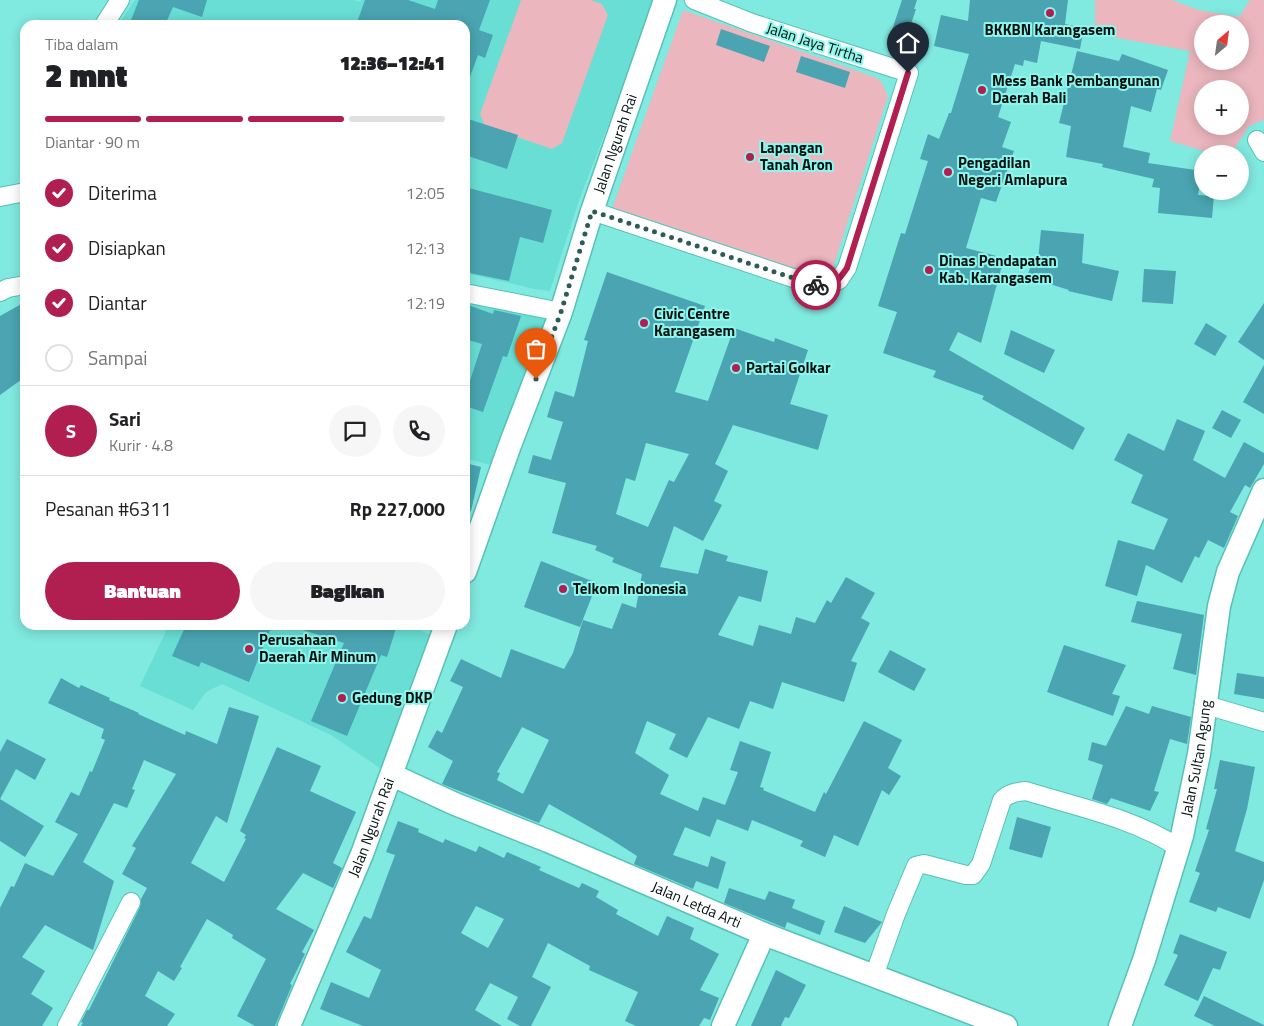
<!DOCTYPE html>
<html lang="id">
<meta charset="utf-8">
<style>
body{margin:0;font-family:"Titillium Web",sans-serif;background:#f6f6f6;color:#202124;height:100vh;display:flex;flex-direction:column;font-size:19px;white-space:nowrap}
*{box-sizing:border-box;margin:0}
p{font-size:16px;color:#757577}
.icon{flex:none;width:28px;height:28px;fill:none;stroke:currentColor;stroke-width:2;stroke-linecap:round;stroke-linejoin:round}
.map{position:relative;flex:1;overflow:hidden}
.side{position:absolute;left:20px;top:20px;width:450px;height:610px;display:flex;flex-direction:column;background:#fff;border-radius:15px;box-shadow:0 2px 12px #0003}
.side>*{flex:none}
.needle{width:32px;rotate:29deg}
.buttons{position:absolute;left:1194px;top:15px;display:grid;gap:10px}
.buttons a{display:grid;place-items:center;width:55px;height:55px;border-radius:50%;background:#fff;box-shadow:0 2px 12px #0003;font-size:25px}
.pin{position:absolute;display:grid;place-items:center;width:42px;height:42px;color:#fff;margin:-51px -21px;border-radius:50% 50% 50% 0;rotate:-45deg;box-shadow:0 0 5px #0007}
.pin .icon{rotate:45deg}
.courier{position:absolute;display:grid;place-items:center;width:50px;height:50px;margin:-25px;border:4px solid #b01f50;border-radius:50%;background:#fff;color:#222;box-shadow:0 1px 6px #0007}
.head em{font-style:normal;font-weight:800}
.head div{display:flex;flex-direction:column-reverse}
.head{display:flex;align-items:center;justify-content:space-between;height:85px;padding:0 25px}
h1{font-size:32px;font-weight:800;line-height:38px}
.bar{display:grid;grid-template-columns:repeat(4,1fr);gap:8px 5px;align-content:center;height:60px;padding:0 25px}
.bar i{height:6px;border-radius:4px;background:#e0e0e0}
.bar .on{background:#b01f50}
.bar p{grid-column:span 4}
.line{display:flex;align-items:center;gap:12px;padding:0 25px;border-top:1px solid #e0e0e0}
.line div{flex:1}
.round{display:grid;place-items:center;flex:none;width:52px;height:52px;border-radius:26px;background:#f6f6f6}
ol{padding:0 25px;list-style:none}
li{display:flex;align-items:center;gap:15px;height:55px}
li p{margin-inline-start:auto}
li .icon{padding:5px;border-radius:50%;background:#b01f50;color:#fff;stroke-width:4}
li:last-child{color:#757577}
li i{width:28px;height:28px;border:2px solid #e0e0e0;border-radius:50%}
.button{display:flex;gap:10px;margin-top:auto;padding:10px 25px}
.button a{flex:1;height:58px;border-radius:30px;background:#b01f50;color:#fff;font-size:20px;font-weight:800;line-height:58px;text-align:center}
.button a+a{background:#f6f6f6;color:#202124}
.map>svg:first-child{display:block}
.built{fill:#68ded4}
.green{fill:#ebb6be;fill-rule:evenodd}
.building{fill:#4aa4b1;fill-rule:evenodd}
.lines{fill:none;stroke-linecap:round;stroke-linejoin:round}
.minor-casing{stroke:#56c1b8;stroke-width:20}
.tertiary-casing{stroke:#56c1b8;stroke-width:25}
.minor{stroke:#fff;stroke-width:18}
.tertiary{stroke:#fff;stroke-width:22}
.done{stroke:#2d5c58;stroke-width:5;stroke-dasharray:0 9}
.route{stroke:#b01f50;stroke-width:6}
.poi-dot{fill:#b01f50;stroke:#8ef7ed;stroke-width:2}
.labels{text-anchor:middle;stroke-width:4;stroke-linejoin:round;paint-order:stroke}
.poi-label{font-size:15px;font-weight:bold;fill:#00100f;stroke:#8ef7ed;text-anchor:start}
.street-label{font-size:15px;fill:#00100f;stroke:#8ef7ed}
</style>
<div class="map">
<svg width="1264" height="1026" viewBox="0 0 1264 1026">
<rect width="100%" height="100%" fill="#80e9e0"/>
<path class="built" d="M135,0H353L360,2L361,0H656L578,203L550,291L535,289L465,273V25H118Z
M465,296L549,313L491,465L465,458Z
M169,625H410L434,637L407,695L383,770L331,735L222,684L206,692L193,710L140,686Z"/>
<path class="green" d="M521,0H591L602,4L608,15L562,143L552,149L485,126L480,114Z
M1095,0H1172L1199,10L1239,17L1250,0H1264V120L1249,126L1231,154H1214L1170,141L1190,51L1095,34ZM1202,24H1240V61H1202ZM1202,89H1240V126H1202Z
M683,10L877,78L882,83L888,96L831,274L825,282L609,217Z"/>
<path class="building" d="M139,0H207L202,17L173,7L165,25H129Z
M365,0H408L435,9L438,0H490L479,30L493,35L485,58L478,55L467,85H465V25H356Z
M902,0H917L914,9H916L902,51L887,45Z
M970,0H1068L1065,24L1084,28L1080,49L1041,41L1037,63L1024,60L1023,66L1015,64L998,117L1011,122L1002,147L1014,151L996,202L981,198L966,248L1004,258L981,343L958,332L949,350L1085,428L1073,450L982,399L984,396L933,377L936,371L883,353L897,312L878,306L901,233L905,234L928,161L920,159L928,134L939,139L949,113H951L969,54L934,46L941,15L968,21Z
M721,29L770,46L764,62L716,45Z
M1077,51L1119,61L1122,54L1168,70L1161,90L1157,89L1151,112L1131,106L1123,147L1150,153L1148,163L1202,171L1198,195L1214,196L1212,218L1158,213L1160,188L1152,187L1154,179L1102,167L1103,164L1066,157L1071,126L1059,123Z
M801,56L850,72L845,88L796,72Z
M465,118L518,135L507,169L465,155Z
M465,187L552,210L543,243L520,237L509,281L465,272Z
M1041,230L1084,234L1082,263L1119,271L1112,301L1068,291L1069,290L1027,277L1033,259L1038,261Z
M1144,269L1176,271L1173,304L1142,302Z
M607,272L705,306L675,392L708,401L734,328L774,342L775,338L808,350L790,404L828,415L818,450L733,425L715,464L728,471L714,501L722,505L703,541L674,526L660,567L698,574L705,549L728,556L726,561L768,571L761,602L739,596L718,635L753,646L759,625L791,634L796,617L815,623L827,600L831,603L846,577L875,593L861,618L870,623L851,661L857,663L844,702L782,682L773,709L750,701L739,729L708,717L687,758L669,749L676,734L647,721L635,753L669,775L660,794L698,811L703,797L725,805L738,772L730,770L740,741L771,752L760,787L764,788L763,790L815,812L824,792L826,794L864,721L902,740L888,768L901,776L889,795L882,790L858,846L834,835L825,857L800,846L803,841L752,820L748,831L717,819L710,837L685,827L673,855L708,867L711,856L726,862L718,889L696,881L693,889L634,864L637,856L609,838L549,804L539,823L442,784L453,761L428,747L437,730L442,733L463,687L450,681L461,659L501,678L511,649L564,669L573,653L583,620L612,629L622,603L636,608L642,574L612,562L614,558L595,550L597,546L552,533L566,483L528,473L533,455L551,460L563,422L547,417L555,391L574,397L588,341L584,340ZM646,443L689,454L674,482L669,480L648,527L616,514L626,478L635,481ZM522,727L549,740L523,794L497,780L500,773L497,772Z
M25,302V377L0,395V316Z
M1264,303V360L1238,342Z
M465,304L493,314L494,310L521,316L507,357L503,356L483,412L465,406V396L482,344L465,339Z
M1206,323L1227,336L1215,356L1194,344Z
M1011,330L1055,350L1044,373L1004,354Z
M1264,365V414L1243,402Z
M1222,410L1241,420L1231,438L1212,428Z
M1177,419L1205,431L1193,460L1225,478L1244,442L1264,453V464L1250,488L1245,485L1230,512L1238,516L1224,548L1208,540L1199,558L1195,556L1182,583L1146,565L1137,596L1105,586L1118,540L1154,550L1168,519L1131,503L1143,475L1114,460L1128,433L1164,451Z
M465,463L481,467L471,511L465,510Z
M541,561L597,583L580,627L524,607Z
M1137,601L1204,615L1196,675L1173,669L1182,634L1131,622Z
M186,625H272L249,682L201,662L199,667L172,656Z
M297,625H397L387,657L381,655L347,736L311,721L344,643L297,628Z
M1064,645L1126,665L1112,694L1120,696L1113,716L1047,692Z
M890,650L926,669L914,691L878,672Z
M1237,673L1264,677V699L1234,694Z
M61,678L79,688L81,685L110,698L109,700L139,713L138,714L185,735L186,731L217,744L229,707L259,716L227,823L216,816L191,863L224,882L246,839L244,838L246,835L240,831L277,747L321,766L310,791L356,812L333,863L342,868L333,888L303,873L276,909L314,930L302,952L305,954L290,984L292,985L275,1026H255L237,1016L266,959L232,938L233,935L207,919L180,967L182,968L174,981L158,971L145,996L175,1014L167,1026H81L83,1023L81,1022L87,1010H89L140,907L141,899L147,888L122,874L136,848L132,846L176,774L144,760L132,789L135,790L127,808L114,803L83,862L114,881L93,950L45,925L22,957L45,971L31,994L53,1008L42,1026H0V908L11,886L14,887L25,863L53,876L78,834L55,822L71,792L79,796L90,771L92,772L105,740L101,738L104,729L48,703Z
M1126,706L1149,714L1152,706L1191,717L1187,744L1170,739L1154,791L1159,792L1150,811L1111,798L1107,804L1092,799L1103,765L1088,760L1092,742L1106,746Z
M7,739L46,759L35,780L16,769L0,799L44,826L25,857L0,841V752Z
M1220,760L1255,767L1247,809L1235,851L1264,862V880L1250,919L1218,907L1216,912L1189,902L1200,873L1195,871L1209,830L1206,829L1217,789H1214Z
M1017,817L1051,827L1042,858L1009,849Z
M398,821L419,829L418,832L443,843L445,839L476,852L479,846L504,858L507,852L541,867L539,870L579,888L582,883L599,891L596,897L618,910L616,914L658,936L667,916L694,928L690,939L719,954L700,990L719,998L710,1020L704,1018L699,1026H636L625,1021L638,992L589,970L590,966L548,943L532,977L551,987L531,1026H520L507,1019L518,997L490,983L475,1010L502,1026H363L320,1009L331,982L369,998L381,970L346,952L364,916L371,919L395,855L386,852ZM476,906L504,919L488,948L461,933Z
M729,888L765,900L769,891L795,900L792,908L825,921L820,935L787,922L785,928L724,903Z
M844,906L882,922L865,943L834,932Z
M1180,934L1227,952L1220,970L1213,968L1198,1001L1164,985L1178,955L1173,953Z
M776,970L806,985L789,1018L785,1017L781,1026H751Z
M1204,996L1264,1025V1026H1215L1194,1016Z"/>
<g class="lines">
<defs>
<path id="minor" d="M104,25L120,0
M1257,140L1264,152
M0,197L25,192
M592,211L796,279L825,287L839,280L847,268L909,73L752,23L694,0
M0,292L8,288L25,285
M465,293L561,312
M1206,705L1264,722
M874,976L896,914L916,866L924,864L966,875H973L981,864L1002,800C1009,793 1016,792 1026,791C1077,807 1134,818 1179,848
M67,1026L131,902"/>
<g id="tertiary">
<path id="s1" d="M465,572L510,445L561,312L592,211L665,0"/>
<path id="s2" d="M392,775L455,804L548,841L764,934L1006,1026"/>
<path id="s3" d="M289,1026L362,854L446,625"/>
<path d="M723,1026L764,934"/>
<path id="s4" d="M1120,1026L1144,960L1182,836L1199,754L1219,606L1228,572L1264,490"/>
</g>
</defs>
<use href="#minor" class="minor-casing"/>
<use href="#tertiary" class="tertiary-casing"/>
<use href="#minor" class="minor"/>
<use href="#tertiary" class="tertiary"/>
</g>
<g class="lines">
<path class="done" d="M536,379L561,312L592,211L796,279L816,285"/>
<path class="route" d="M816,285C833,289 838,281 847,268L908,73"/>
</g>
<g class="poi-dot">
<circle cx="1050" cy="13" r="5"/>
<circle cx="982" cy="90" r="5"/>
<circle cx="750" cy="157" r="5"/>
<circle cx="948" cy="172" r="5"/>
<circle cx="929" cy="270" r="5"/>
<circle cx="644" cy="323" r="5"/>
<circle cx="736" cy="368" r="5"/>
<circle cx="563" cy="589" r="5"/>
<circle cx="249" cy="649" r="5"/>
<circle cx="342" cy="698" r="5"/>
</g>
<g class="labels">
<g class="poi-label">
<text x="1050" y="35" text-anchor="middle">BKKBN Karangasem</text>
<text x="992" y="86">Mess Bank Pembangunan<tspan x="992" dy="17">Daerah Bali</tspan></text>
<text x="760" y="153">Lapangan<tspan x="760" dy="17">Tanah Aron</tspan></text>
<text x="958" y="168">Pengadilan<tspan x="958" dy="17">Negeri Amlapura</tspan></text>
<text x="939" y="266">Dinas Pendapatan<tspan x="939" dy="17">Kab. Karangasem</tspan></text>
<text x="654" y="319">Civic Centre<tspan x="654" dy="17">Karangasem</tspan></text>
<text x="746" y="373">Partai Golkar</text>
<text x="573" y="594">Telkom Indonesia</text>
<text x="259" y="645">Perusahaan<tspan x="259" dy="17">Daerah Air Minum</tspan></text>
<text x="352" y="703">Gedung DKP</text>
</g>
<g class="street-label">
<text transform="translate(815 43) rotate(18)" y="5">Jalan Jaya Tirtha</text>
<text dy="5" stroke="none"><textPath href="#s1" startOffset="454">Jalan Ngurah Rai</textPath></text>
<text dy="5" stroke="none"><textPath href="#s4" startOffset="279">Jalan Sultan Agung</textPath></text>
<text dy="5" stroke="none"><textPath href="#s3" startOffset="215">Jalan Ngurah Rai</textPath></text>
<text dy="5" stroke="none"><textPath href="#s2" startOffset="331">Jalan Letda Arti</textPath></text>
</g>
</g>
</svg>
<div class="buttons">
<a><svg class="needle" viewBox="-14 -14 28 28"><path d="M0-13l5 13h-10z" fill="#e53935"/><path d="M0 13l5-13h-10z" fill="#757577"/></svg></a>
<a>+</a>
<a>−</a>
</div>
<div class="pin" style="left:536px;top:379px;background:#ea580c"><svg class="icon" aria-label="bag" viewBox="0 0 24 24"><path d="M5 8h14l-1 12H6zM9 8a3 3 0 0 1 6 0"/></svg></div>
<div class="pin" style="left:908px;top:73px;background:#1f2937"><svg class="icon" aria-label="home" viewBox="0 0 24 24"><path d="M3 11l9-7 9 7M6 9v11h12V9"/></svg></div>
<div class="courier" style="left:816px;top:285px"><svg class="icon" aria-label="bike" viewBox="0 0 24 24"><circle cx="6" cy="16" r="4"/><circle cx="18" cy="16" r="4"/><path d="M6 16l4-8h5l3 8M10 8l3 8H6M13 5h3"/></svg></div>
<section class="side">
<div class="head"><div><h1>2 mnt</h1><p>Tiba dalam</p></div><em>12:36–12:41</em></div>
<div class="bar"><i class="on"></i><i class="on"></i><i class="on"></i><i></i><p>Diantar · 90 m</p></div>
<ol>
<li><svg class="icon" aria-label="check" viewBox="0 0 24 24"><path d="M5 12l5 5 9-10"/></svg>Diterima<p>12:05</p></li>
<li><svg class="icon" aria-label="check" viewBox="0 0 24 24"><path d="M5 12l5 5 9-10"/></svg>Disiapkan<p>12:13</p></li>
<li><svg class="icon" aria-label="check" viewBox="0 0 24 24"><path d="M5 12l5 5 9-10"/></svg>Diantar<p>12:19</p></li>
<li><i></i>Sampai</li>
</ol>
<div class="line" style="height:90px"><b class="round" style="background:#b01f50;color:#fff">S</b><div><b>Sari</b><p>Kurir · 4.8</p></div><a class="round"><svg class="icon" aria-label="chat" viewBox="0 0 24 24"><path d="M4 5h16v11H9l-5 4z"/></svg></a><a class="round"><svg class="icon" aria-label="phone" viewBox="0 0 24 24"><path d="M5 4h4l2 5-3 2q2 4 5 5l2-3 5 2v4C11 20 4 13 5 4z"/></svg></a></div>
<div class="line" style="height:65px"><div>Pesanan #6311</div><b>Rp 227,000</b></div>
<div class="button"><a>Bantuan</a><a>Bagikan</a></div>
</section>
</div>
